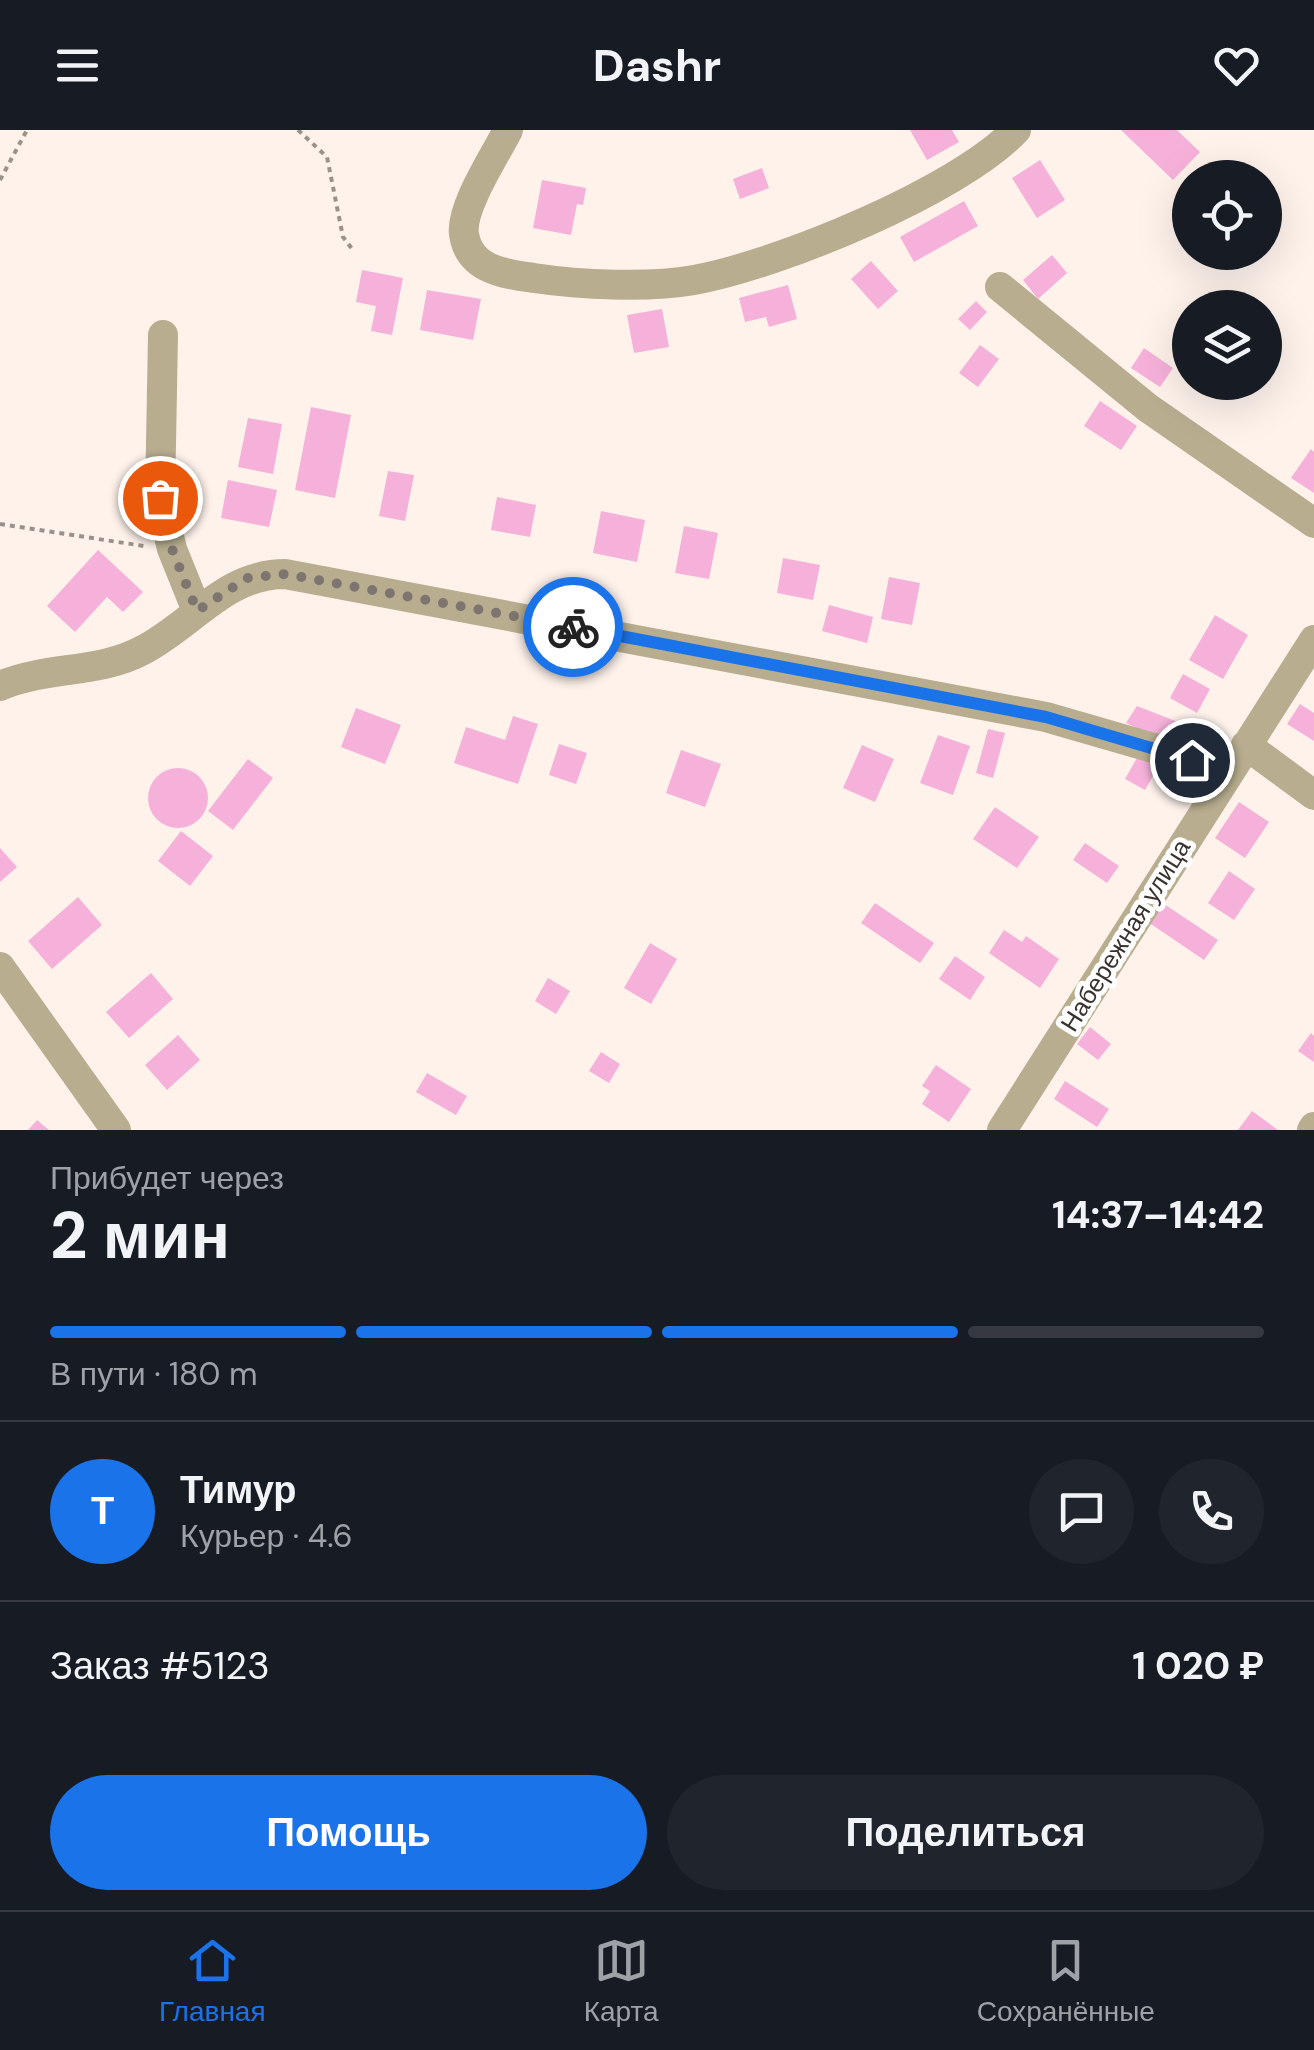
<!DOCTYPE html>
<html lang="ru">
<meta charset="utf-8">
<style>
body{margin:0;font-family:"DM Sans",sans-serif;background:#20242c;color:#f1f3f6;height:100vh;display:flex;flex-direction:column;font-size:38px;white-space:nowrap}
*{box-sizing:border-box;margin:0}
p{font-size:32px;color:#9ea1a6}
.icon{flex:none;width:55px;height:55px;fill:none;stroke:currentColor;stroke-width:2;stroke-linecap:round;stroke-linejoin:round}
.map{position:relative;height:1000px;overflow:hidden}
.sheet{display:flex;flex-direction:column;background:#171b24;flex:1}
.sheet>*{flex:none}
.controls{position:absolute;left:1172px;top:30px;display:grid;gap:20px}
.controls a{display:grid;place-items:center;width:110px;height:110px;border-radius:50%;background:#171b24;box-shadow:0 10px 40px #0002;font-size:50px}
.pin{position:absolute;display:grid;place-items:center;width:85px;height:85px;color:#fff;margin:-42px;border:5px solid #fff;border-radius:50%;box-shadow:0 2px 10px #0007}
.courier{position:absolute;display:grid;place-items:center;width:100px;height:100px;margin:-50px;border:8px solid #1a73e8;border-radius:50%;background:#fff;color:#222;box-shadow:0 2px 12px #0007}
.overview em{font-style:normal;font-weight:700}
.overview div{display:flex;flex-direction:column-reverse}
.overview{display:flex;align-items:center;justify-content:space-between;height:170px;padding:0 50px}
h1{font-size:65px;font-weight:700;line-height:75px}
.bar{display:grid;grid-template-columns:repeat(4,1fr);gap:15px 10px;align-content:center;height:120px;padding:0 50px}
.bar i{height:12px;border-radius:8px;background:#363941}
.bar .selected{background:#1a73e8}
.bar p{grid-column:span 4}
.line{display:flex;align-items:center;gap:25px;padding:0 50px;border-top:2px solid #363941}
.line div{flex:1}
.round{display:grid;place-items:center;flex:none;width:105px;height:105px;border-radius:52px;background:#20242c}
.button{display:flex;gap:20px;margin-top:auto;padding:20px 50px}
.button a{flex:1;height:115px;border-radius:60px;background:#1a73e8;color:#fff;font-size:40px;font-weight:700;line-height:115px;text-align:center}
.button a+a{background:#20242c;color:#f1f3f6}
header{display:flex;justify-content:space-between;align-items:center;height:130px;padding:0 50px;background:#171b24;font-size:45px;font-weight:700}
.menu{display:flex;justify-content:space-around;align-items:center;height:140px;border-top:2px solid #363941;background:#171b24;font-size:28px;color:#9ea1a6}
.menu a{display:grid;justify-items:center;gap:5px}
.menu .selected{color:#1a73e8}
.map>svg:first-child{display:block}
.building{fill:#f5b1da}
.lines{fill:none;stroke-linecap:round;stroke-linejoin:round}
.path{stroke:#9a918b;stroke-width:4;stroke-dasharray:5 5;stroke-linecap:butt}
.minor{stroke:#b8ad8f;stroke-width:30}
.done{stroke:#7e7570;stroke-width:10;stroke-dasharray:0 18}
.route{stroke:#1a73e8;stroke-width:12}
.labels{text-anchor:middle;stroke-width:10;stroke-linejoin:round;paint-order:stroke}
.street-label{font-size:25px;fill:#39322e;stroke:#fff}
</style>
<header><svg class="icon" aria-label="menu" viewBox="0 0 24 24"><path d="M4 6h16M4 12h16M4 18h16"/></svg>Dashr<svg class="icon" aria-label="heart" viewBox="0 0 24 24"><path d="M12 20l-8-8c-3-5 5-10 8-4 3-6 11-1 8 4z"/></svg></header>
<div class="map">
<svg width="1314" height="1000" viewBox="0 0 1314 1000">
<rect width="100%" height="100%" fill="#fef2eb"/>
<path class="building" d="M910,0H952L959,12L927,30Z
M1121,0H1177L1200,22L1173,50Z
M1040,30L1065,70L1037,88L1012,48Z
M762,38L769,58L740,69L733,49Z
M542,50L586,58L583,75L577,74L571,105L533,98Z
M964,71L978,96L914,132L900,107Z
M1052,125L1067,143L1038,169L1023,150Z
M871,131L898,161L878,179L851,149Z
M362,140L403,148L392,205L371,201L376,176L356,172Z
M788,155L797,189L769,197L766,187L745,192L739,168Z
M427,160L481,169L473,210L420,200Z
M976,171L987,182L970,200L958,189Z
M662,179L669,217L634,223L627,185Z
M980,215L999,229L978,257L959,243Z
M1144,218L1173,238L1160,257L1131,238Z
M1100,271L1137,296L1121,320L1084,296Z
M311,277L351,285L335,368L295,360Z
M248,288L282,294L273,344L238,337Z
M1311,319L1314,322V363L1291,348Z
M388,341L414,345L405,391L379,386Z
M228,350L277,360L269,397L221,388Z
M497,367L536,375L530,407L491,400Z
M601,381L645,390L637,432L593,423Z
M684,396L718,403L709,449L675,443Z
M98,420L143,462L123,482L107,467L75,502L47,476Z
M783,428L820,435L813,470L777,463Z
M889,447L920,453L912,495L881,489Z
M829,475L873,487L867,513L822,501Z
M1215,485L1248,505L1223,549L1189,530Z
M1183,544L1210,559L1197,583L1170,568Z
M1300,574L1314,583V611L1287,594Z
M1137,576L1188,596L1178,612L1145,602L1126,593Z
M356,578L401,595L385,634L341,617Z
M513,586L538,594L518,654L454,633L466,597L505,610Z
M988,599L1005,603L993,648L976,643Z
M938,605L970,616L953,665L920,653Z
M559,614L587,623L576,654L549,645Z
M862,615L894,629L875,672L843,658Z
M681,620L721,634L705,677L666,663Z
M1141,621L1161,632L1145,660L1125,649Z
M248,629L273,648L233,700L208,681Z
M148 668a30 30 0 1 1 60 0a30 30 0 1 1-60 0Z
M1239,672L1269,692L1245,728L1215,708Z
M995,677L1039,707L1017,738L973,709Z
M181,701L213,726L190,756L158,731Z
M1085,713L1119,736L1107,753L1073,730Z
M0,718L17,737L0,752Z
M1229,741L1255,759L1234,790L1208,773Z
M78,767L102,795L52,839L28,811Z
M1161,772L1218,810L1204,830L1148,792Z
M875,773L934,813L920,833L861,793Z
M1004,800L1022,812L1026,806L1059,829L1040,858L989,823Z
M650,813L677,829L651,874L624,858Z
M955,826L985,847L970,870L939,849Z
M151,843L173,869L129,908L106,882Z
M548,848L570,861L556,884L535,871Z
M1090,897L1111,914L1098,930L1077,914Z
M1311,903L1314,906V932L1298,921Z
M178,905L200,930L167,960L145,935Z
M601,922L620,934L609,953L589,941Z
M936,935L971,959L949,992L922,974L930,961L922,956Z
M427,943L467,966L456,985L416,962Z
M1065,951L1109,979L1097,997L1054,969Z
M1252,981L1278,1000H1238Z
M37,990L49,1000H28Z"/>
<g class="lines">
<path class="path" d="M298,0L327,27L343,107L353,120
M0,50L27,0
M0,394L144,416"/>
<path class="minor" d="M508,0C496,24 460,78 464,104C469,140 505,144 534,148C580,155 649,158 694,150C778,135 958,61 1016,0
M1000,157L1148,278L1314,393
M163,205L160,368L172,419L197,481
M0,556C46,536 99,544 143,520C193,494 225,444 285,444L1046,587L1229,640
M1246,615L1314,665
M0,837L116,1000
M1002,1000L1314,510
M1312,1000L1314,997"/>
</g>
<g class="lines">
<path class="done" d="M160,368L172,419L197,481L247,448L285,444L573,497"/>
<path class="route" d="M573,497L1046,587L1192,630"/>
</g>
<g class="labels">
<g class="street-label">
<text transform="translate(1125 805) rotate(-58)" y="9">Набережная улица</text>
</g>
</g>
</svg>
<div class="controls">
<a><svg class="icon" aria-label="locate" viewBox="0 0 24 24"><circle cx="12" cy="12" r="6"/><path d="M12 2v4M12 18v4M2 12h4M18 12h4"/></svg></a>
<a><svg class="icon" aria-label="layers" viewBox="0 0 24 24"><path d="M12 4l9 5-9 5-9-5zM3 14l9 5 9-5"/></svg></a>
</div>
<div class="pin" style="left:160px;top:368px;background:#ea580c"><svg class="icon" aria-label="bag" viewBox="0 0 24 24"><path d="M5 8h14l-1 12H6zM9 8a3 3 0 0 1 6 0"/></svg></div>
<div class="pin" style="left:1192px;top:630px;background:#1f2937"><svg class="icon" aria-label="home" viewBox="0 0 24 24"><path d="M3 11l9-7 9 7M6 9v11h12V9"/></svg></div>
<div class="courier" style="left:573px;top:497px"><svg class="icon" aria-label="bike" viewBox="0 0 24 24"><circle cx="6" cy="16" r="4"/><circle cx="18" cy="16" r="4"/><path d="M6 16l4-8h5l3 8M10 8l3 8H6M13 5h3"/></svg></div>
</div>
<section class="sheet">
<div class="overview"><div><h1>2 мин</h1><p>Прибудет через</p></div><em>14:37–14:42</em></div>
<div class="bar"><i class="selected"></i><i class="selected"></i><i class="selected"></i><i></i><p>В пути · 180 m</p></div>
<div class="line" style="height:180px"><b class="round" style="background:#1a73e8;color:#fff">Т</b><div><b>Тимур</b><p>Курьер · 4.6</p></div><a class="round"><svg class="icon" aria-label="chat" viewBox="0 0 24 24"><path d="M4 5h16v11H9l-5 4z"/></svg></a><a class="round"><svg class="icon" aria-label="phone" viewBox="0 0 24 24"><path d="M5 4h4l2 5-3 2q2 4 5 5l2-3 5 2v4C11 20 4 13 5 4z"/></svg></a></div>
<div class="line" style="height:130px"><div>Заказ #5123</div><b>1 020 ₽</b></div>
<div class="button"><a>Помощь</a><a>Поделиться</a></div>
</section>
<nav class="menu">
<a class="selected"><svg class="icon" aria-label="home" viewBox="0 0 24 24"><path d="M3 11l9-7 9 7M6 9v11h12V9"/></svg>Главная</a>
<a><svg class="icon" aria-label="map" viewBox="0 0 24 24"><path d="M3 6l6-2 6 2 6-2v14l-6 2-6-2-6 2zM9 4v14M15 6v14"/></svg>Карта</a>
<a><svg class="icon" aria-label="saved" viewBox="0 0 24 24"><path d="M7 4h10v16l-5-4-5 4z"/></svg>Сохранённые</a>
</nav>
